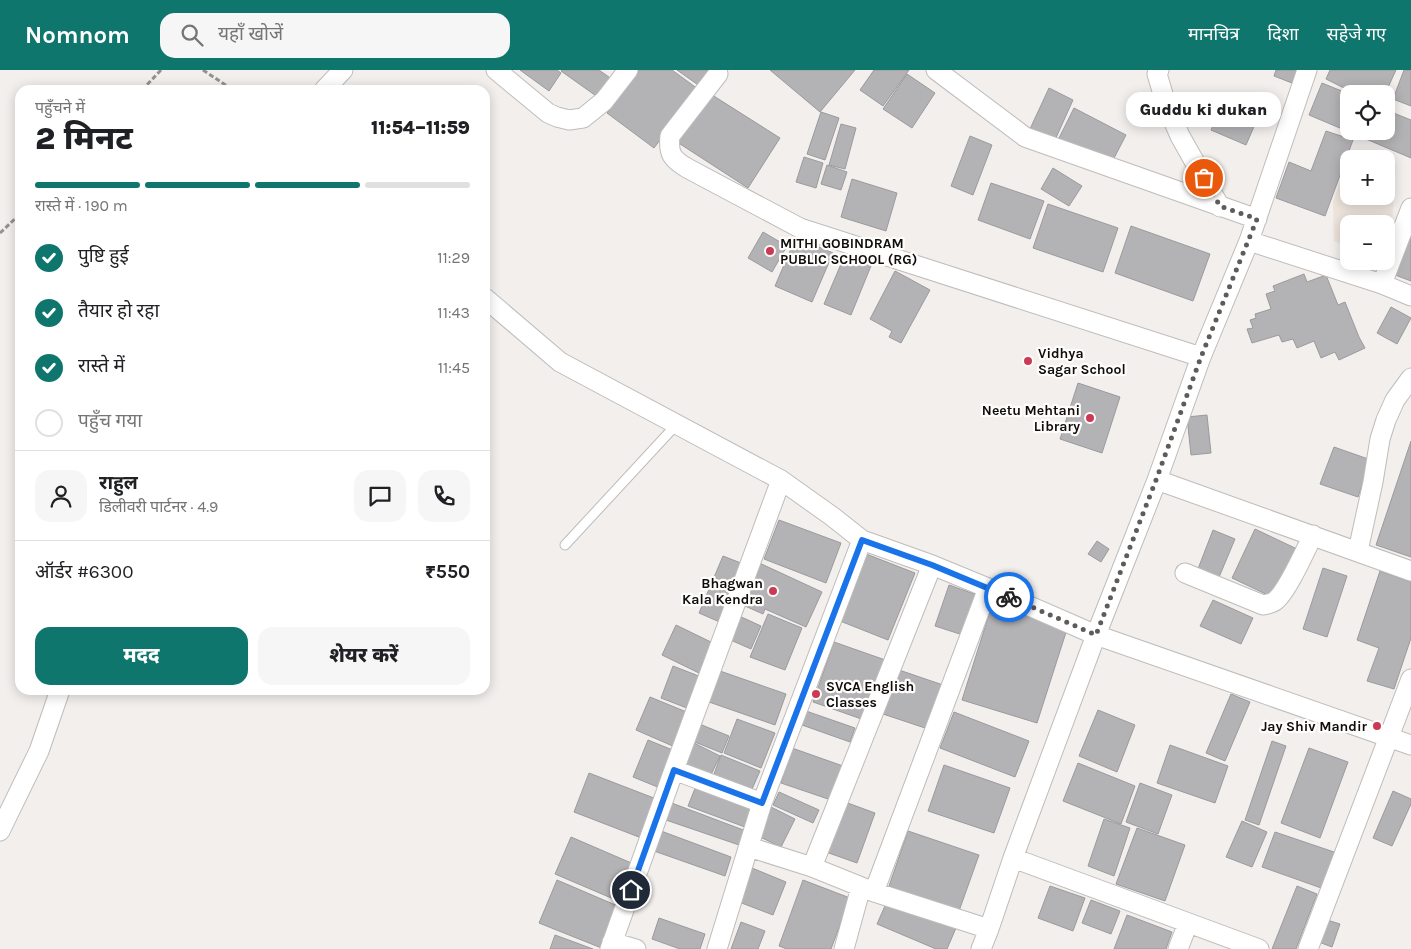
<!DOCTYPE html>
<html lang="hi">
<meta charset="utf-8">
<style>
body{margin:0;font-family:Karla,"Noto Sans Devanagari",sans-serif;background:#f6f6f6;color:#202124;height:100vh;display:flex;flex-direction:column;font-size:19px;white-space:nowrap}
*{box-sizing:border-box;margin:0}
p{font-size:16px;color:#757577}
.icon{flex:none;width:28px;height:28px;fill:none;stroke:currentColor;stroke-width:2;stroke-linecap:round;stroke-linejoin:round}
.map{position:relative;flex:1;overflow:hidden}
.details{position:absolute;left:15px;top:15px;width:475px;height:610px;display:flex;flex-direction:column;background:#fff;border-radius:15px;box-shadow:0 2px 12px #0003}
.details>*{flex:none}
.tools{position:absolute;left:1340px;top:15px;display:grid;gap:10px}
.tools a{display:grid;place-items:center;width:55px;height:55px;border-radius:10px;background:#fff;box-shadow:0 2px 12px #0003;font-size:25px}
.pin{position:absolute;display:grid;place-items:center;width:42px;height:42px;color:#fff;margin:-21px;border:2px solid #fff;border-radius:50%;box-shadow:0 1px 5px #0007}
.courier{position:absolute;display:grid;place-items:center;width:50px;height:50px;margin:-25px;border:4px solid #1a73e8;border-radius:50%;background:#fff;color:#222;box-shadow:0 1px 6px #0007}
.bubble{position:absolute;height:35px;border-radius:15px;background:#fff;box-shadow:0 2px 12px #0003;font-size:16px;font-weight:800;line-height:35px;text-align:center}
.headline em{font-style:normal;font-weight:800}
.headline div{display:flex;flex-direction:column-reverse}
.headline{display:flex;align-items:center;justify-content:space-between;height:85px;padding:0 20px}
h1{font-size:32px;font-weight:800;line-height:38px}
.bar{display:grid;grid-template-columns:repeat(4,1fr);gap:8px 5px;align-content:center;height:60px;padding:0 20px}
.bar i{height:6px;border-radius:4px;background:#e0e0e0}
.bar .on{background:#0f766e}
.bar p{grid-column:span 4}
.line{display:flex;align-items:center;gap:12px;padding:0 20px;border-top:1px solid #e0e0e0}
.line div{flex:1}
.round{display:grid;place-items:center;flex:none;width:52px;height:52px;border-radius:15px;background:#f6f6f6}
ol{padding:0 20px;list-style:none}
li{display:flex;align-items:center;gap:15px;height:55px}
li p{margin-inline-start:auto}
li .icon{padding:5px;border-radius:50%;background:#0f766e;color:#fff;stroke-width:4}
li:last-child{color:#757577}
li i{width:28px;height:28px;border:2px solid #e0e0e0;border-radius:50%}
.action{display:flex;gap:10px;margin-top:auto;padding:10px 20px}
.action a{flex:1;height:58px;border-radius:15px;background:#0f766e;color:#fff;font-size:20px;font-weight:800;line-height:58px;text-align:center}
.action a+a{background:#f6f6f6;color:#202124}
header{display:flex;align-items:center;gap:30px;box-sizing:border-box;height:70px;padding:0 25px;background:#0f766e;color:#fff}
header strong{font-size:24px}
nav{display:flex;gap:28px;margin-inline-start:auto;font-size:18px}
.search{width:350px;height:45px;background:#f6f6f6;display:flex;align-items:center;gap:12px;box-sizing:border-box;padding:0 18px;border-radius:15px;color:#757577;font-size:19px}
.map>svg:first-child{display:block}
.built{fill:#ede4dc}
.building{fill:#b3b2b5;stroke:#9b9a9d}
.lines{fill:none;stroke-linecap:round;stroke-linejoin:round}
.lane-casing{stroke:#bfbcba;stroke-width:11}
.street-casing{stroke:#bfbcba;stroke-width:21}
.path{stroke:#949290;stroke-width:3;stroke-dasharray:5 2.5;stroke-linecap:butt}
.lane{stroke:#fff;stroke-width:9}
.street{stroke:#fff;stroke-width:19}
.done{stroke:#5e5c5b;stroke-width:5;stroke-dasharray:0 9}
.route{stroke:#1a73e8;stroke-width:6}
.poi-dot{fill:#ca3a54;stroke:#fffdfc;stroke-width:2}
.labels{text-anchor:middle;stroke-width:4.5;stroke-linejoin:round;paint-order:stroke}
.poi-label{font-size:14px;font-weight:bold;fill:#0e0d0c;stroke:#fffdfc;text-anchor:start}
</style>
<header>
<strong>Nomnom</strong>
<div class="search"><svg class="icon" aria-label="search" viewBox="0 0 24 24"><circle cx="10" cy="10" r="6"/><path d="M15 15l6 6"/></svg>यहाँ खोजें</div>
<nav><a>मानचित्र</a><a>दिशा</a><a>सहेजे गए</a></nav>
</header>
<div class="map">
<svg width="1411" height="879" viewBox="0 0 1411 879">
<rect width="100%" height="100%" fill="#f2efed"/>
<path class="built" d="M1351,80L1376,89H1349V126H1386V92L1396,96L1391,165L1386,173V154H1349V177L1334,171L1333,132Z"/>
<path class="building" d="M520,0H557L561,3L549,21Z
M562,0H599L613,10L599,28L561,1Z
M638,0H672L698,19L654,78L607,43Z
M677,0H713L701,17Z
M770,0H855L820,42Z
M874,0H909L883,36L860,20Z
M1276,0H1297L1292,13L1274,6Z
M1330,0H1396L1385,24H1356L1326,9Z
M1404,0H1411V36L1393,29Z
M907,4L935,23L912,58L883,39Z
M1322,13L1349,24V61H1386V40L1411,50V88L1309,45Z
M1049,18L1073,30L1055,70L1030,59Z
M709,23L780,68L748,118L677,72Z
M1225,30L1259,45L1246,75L1211,60Z
M1074,38L1126,65L1111,94L1059,68Z
M821,42L839,48L825,90L807,84Z
M841,54L856,58L845,99L829,95Z
M1326,61L1353,70L1325,146L1276,128L1289,92L1311,101Z
M970,66L992,75L973,125L951,116Z
M804,87L823,93L816,118L796,112Z
M827,95L847,102L841,120L821,114Z
M1053,98L1082,116L1069,136L1041,119Z
M852,109L897,123L886,161L841,147Z
M991,113L1044,131L1030,169L978,150Z
M1048,134L1118,158L1103,202L1033,178Z
M1131,156L1210,184L1193,231L1115,203Z
M763,162L787,176L772,202L748,188Z
M1411,162V211L1395,205Z
M796,167L833,183L812,232L775,216Z
M847,180L873,191L851,245L824,234Z
M895,201L930,220L901,273L889,267L892,261L870,249Z
M1304,204L1307,212L1326,205L1338,235L1345,232L1359,267L1365,278L1339,290L1335,282L1321,288L1314,271L1297,278L1293,269L1282,272L1279,265L1252,273L1247,259L1253,258L1250,250L1256,248L1255,244L1271,239L1266,224L1275,221L1273,216Z
M1391,237L1411,248L1397,274L1377,263Z
M1078,313L1120,327L1102,383L1060,369Z
M1207,345L1211,383L1191,385L1187,347Z
M1411,371V487L1376,475Z
M1334,377L1371,390L1358,427L1320,414Z
M779,450L841,473L826,513L764,489Z
M1255,459L1297,479L1274,528L1232,508Z
M1213,460L1235,469L1217,512L1196,504Z
M1097,471L1109,479L1101,492L1088,484Z
M861,482L915,503L888,570L835,549Z
M723,486L746,495L722,553L699,543Z
M755,491L822,522L806,557L765,539L763,544L736,532Z
M1323,498L1347,506L1327,567L1303,559Z
M1380,501L1411,512V568L1394,619L1367,611L1379,578L1357,570Z
M949,515L980,526L966,566L935,556Z
M1213,530L1253,548L1241,574L1200,556Z
M993,532L1068,556L1037,653L962,630Z
M768,544L802,558L785,600L750,587Z
M737,545L761,556L751,579L726,568Z
M676,555L715,574L701,604L662,585Z
M834,572L891,592L870,652L813,632Z
M673,596L704,608L692,640L661,628Z
M899,600L946,616L931,660L883,644Z
M720,601L786,624L775,655L709,632Z
M1231,624L1250,632L1225,691L1206,683Z
M650,627L689,643L675,677L636,660Z
M1098,640L1135,655L1117,702L1079,686Z
M806,641L855,658L850,672L802,655Z
M954,642L1029,671L1015,707L940,678Z
M737,649L775,663L761,698L724,683Z
M697,653L729,666L722,683L690,670Z
M648,670L675,681L660,718L633,707Z
M690,671L720,686L708,711L678,699Z
M1272,671L1286,676L1259,755L1245,750Z
M1170,675L1228,696L1215,733L1157,713Z
M792,678L843,696L831,730L781,713Z
M1309,678L1348,692L1320,768L1281,753Z
M721,685L760,701L749,726L711,712Z
M1078,693L1135,716L1121,754L1063,731Z
M944,695L1010,718L994,763L928,741Z
M589,703L659,730L644,769L574,742Z
M698,711L754,732L745,757L688,736Z
M1140,713L1172,725L1158,764L1126,752Z
M1393,721L1411,729V734L1392,776L1373,768Z
M779,722L819,740L813,753L773,735Z
M669,732L746,761L742,776L663,749Z
M845,732L875,743L857,793L826,782Z
M767,735L795,749L781,777L756,765Z
M1104,749L1130,758L1114,806L1088,796Z
M1242,751L1267,762L1252,797L1226,787Z
M1137,758L1185,775L1165,831L1116,814Z
M661,761L731,787L725,806L654,781Z
M908,761L979,785L959,841L889,816Z
M1275,762L1337,783L1324,819L1262,797Z
M571,767L636,795L623,833L555,804Z
M752,798L786,812L773,845L739,832Z
M557,810L620,837L604,879L539,853Z
M803,810L850,828L831,879H787L779,876Z
M1050,816L1085,828L1073,861L1038,848Z
M1297,816L1317,824L1296,879H1272Z
M888,829L956,858L947,879H936L877,854Z
M1091,830L1120,841L1111,864L1082,853Z
M1127,845L1172,862L1166,879H1114Z
M659,848L705,864L700,879H680L652,869Z
M1324,849L1340,854L1332,877L1316,871Z
M741,852L765,861L758,879H731Z
M555,865L593,879H550Z"/>
<g class="lines">
<defs>
<path id="lane" d="M565,475L676,355"/>
<path id="street" d="M496,0L548,43L557,47L569,50L583,48L604,31L628,0
M936,0L1025,67L1257,149
M1159,0L1157,4L1166,34L1180,66L1220,137
M718,4L670,66C668,84 672,89 687,98L800,158L1201,287
M324,20L343,0
M1249,171L1382,214L1411,226
M1382,214L1411,138
M485,228L560,292L781,410L833,447L862,470L932,495L988,518L1096,565L1411,675
M1157,410L1411,501
M1358,481L1373,412L1380,369L1386,350L1395,330L1411,308
M1185,503L1263,535C1267,534 1271,534 1275,531C1287,522 1305,481 1313,465
M674,700L762,733
M0,761L39,681L60,620
M749,777L812,797L874,822L989,859
M1013,788L1259,879
M812,797L932,495
M874,822L988,518
M612,872L636,879
M610,879L674,700L781,410
M717,879L762,733L862,470
M844,879L861,817
M981,879L989,859L1013,788L1096,565L1157,410L1201,287L1249,171L1307,0
M1178,879L1188,853
M1308,879L1411,609"/>
</defs>
<use href="#lane" class="lane-casing"/>
<use href="#street" class="street-casing"/>
<path class="path" d="M203,0L233,20
M142,20L161,0
M0,163L20,144"/>
<use href="#lane" class="lane"/>
<use href="#street" class="street"/>
</g>
<g class="lines">
<path class="done" d="M1009,527L1096,565L1156,410L1201,287L1257,149L1220,136L1204,108"/>
<path class="route" d="M631,820L674,700L762,733L862,470L932,495L1009,527"/>
</g>
<g class="poi-dot">
<circle cx="770" cy="181" r="5"/>
<circle cx="1028" cy="291" r="5"/>
<circle cx="1090" cy="348" r="5"/>
<circle cx="773" cy="521" r="5"/>
<circle cx="816" cy="624" r="5"/>
<circle cx="1377" cy="656" r="5"/>
</g>
<g class="labels">
<g class="poi-label">
<text x="780" y="178">MITHI GOBINDRAM<tspan x="780" dy="16">PUBLIC SCHOOL (RG)</tspan></text>
<text x="1038" y="288">Vidhya<tspan x="1038" dy="16">Sagar School</tspan></text>
<text x="1080" y="345" text-anchor="end">Neetu Mehtani<tspan x="1080" dy="16">Library</tspan></text>
<text x="763" y="518" text-anchor="end">Bhagwan<tspan x="763" dy="16">Kala Kendra</tspan></text>
<text x="826" y="621">SVCA English<tspan x="826" dy="16">Classes</tspan></text>
<text x="1367" y="661" text-anchor="end">Jay Shiv Mandir</text>
</g>
</g>
</svg>
<div class="tools">
<a><svg class="icon" aria-label="locate" viewBox="0 0 24 24"><circle cx="12" cy="12" r="6"/><path d="M12 2v4M12 18v4M2 12h4M18 12h4"/></svg></a>
<a>+</a>
<a>−</a>
</div>
<div class="pin" style="left:1204px;top:108px;background:#ea580c"><svg class="icon" aria-label="bag" viewBox="0 0 24 24"><path d="M5 8h14l-1 12H6zM9 8a3 3 0 0 1 6 0"/></svg></div>
<div class="pin" style="left:631px;top:820px;background:#1f2937"><svg class="icon" aria-label="home" viewBox="0 0 24 24"><path d="M3 11l9-7 9 7M6 9v11h12V9"/></svg></div>
<div class="courier" style="left:1009px;top:527px"><svg class="icon" aria-label="bike" viewBox="0 0 24 24"><circle cx="6" cy="16" r="4"/><circle cx="18" cy="16" r="4"/><path d="M6 16l4-8h5l3 8M10 8l3 8H6M13 5h3"/></svg></div>
<div class="bubble" style="left:1126px;top:22px;width:155px">Guddu ki dukan</div>
<section class="details">
<div class="headline"><div><h1>2 मिनट</h1><p>पहुँचने में</p></div><em>11:54–11:59</em></div>
<div class="bar"><i class="on"></i><i class="on"></i><i class="on"></i><i></i><p>रास्ते में · 190 m</p></div>
<ol>
<li><svg class="icon" aria-label="check" viewBox="0 0 24 24"><path d="M5 12l5 5 9-10"/></svg>पुष्टि हुई<p>11:29</p></li>
<li><svg class="icon" aria-label="check" viewBox="0 0 24 24"><path d="M5 12l5 5 9-10"/></svg>तैयार हो रहा<p>11:43</p></li>
<li><svg class="icon" aria-label="check" viewBox="0 0 24 24"><path d="M5 12l5 5 9-10"/></svg>रास्ते में<p>11:45</p></li>
<li><i></i>पहुँच गया</li>
</ol>
<div class="line" style="height:90px"><a class="round"><svg class="icon" aria-label="person" viewBox="0 0 24 24"><circle cx="12" cy="8" r="4"/><path d="M4 21q1-7 8-7t8 7"/></svg></a><div><b>राहुल</b><p>डिलीवरी पार्टनर · 4.9</p></div><a class="round"><svg class="icon" aria-label="chat" viewBox="0 0 24 24"><path d="M4 5h16v11H9l-5 4z"/></svg></a><a class="round"><svg class="icon" aria-label="phone" viewBox="0 0 24 24"><path d="M5 4h4l2 5-3 2q2 4 5 5l2-3 5 2v4C11 20 4 13 5 4z"/></svg></a></div>
<div class="line" style="height:65px"><div>ऑर्डर #6300</div><b>₹550</b></div>
<div class="action"><a>मदद</a><a>शेयर करें</a></div>
</section>
</div>
